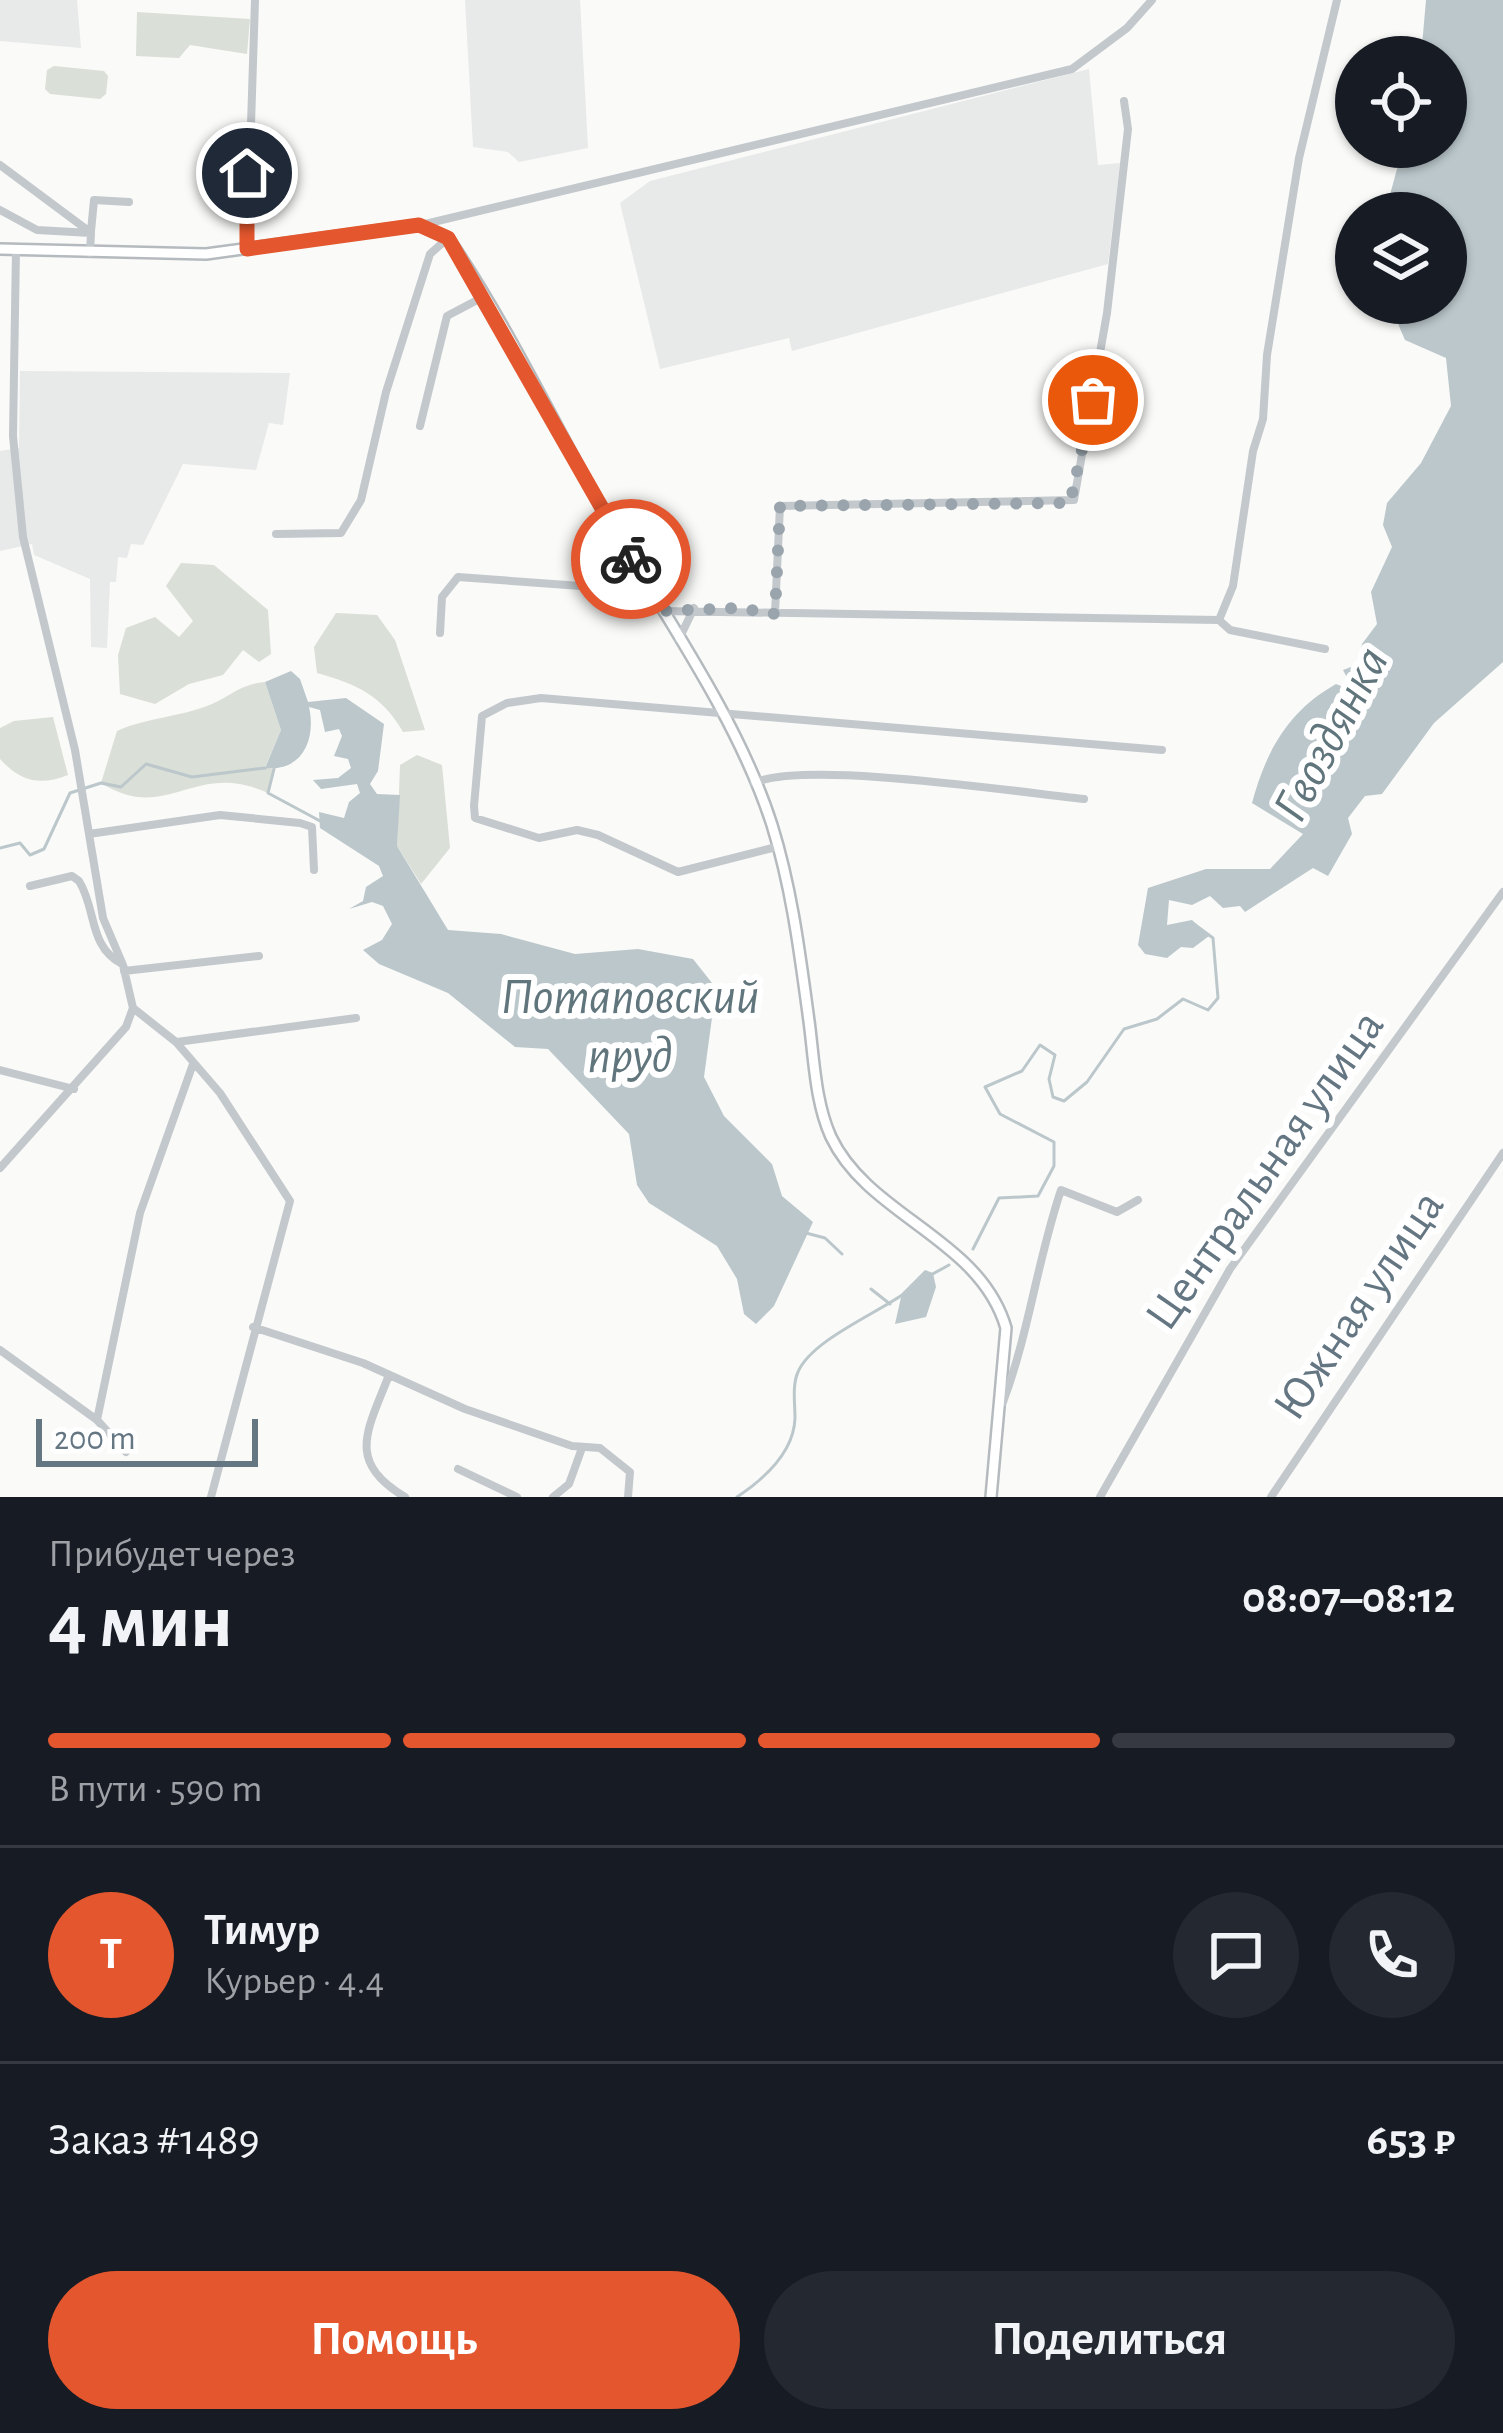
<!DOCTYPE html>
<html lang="ru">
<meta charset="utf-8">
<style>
body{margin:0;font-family:"Alegreya Sans",sans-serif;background:#242831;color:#f1f3f6;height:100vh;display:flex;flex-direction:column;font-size:45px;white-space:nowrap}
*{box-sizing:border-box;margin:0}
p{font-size:39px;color:#9ea1a6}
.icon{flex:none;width:66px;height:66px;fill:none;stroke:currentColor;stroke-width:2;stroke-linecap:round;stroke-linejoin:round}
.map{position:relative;height:1497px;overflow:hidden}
.panel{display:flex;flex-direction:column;background:#171b24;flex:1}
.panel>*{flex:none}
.fabs{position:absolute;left:1335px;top:36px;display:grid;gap:24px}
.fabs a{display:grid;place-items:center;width:132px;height:132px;border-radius:50%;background:#171b24;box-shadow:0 3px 9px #0004;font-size:60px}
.scale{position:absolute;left:36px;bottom:30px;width:222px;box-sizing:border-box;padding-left:12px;border:6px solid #657683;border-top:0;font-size:33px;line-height:42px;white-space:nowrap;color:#657683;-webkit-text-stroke:9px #fff;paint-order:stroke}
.pin{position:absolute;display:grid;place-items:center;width:102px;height:102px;color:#fff;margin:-51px;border:6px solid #fff;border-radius:50%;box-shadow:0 3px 12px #0007}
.courier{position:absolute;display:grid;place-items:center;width:120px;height:120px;margin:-60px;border:9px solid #e4572e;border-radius:50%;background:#fff;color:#222;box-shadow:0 3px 15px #0007}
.head em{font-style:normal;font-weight:700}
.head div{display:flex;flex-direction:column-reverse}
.head{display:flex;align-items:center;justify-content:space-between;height:204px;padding:0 48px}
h1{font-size:78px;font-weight:700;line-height:90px}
.bar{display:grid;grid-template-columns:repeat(4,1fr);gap:18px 12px;align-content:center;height:144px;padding:0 48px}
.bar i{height:15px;border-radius:9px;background:#363941}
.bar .current{background:#e4572e}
.bar p{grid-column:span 4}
.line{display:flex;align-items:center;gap:30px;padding:0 48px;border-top:3px solid #363941}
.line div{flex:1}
.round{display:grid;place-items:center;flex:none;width:126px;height:126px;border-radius:63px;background:#242831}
.primary-button{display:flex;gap:24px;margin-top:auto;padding:24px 48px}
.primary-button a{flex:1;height:138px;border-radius:72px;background:#e4572e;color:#fff;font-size:48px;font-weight:700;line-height:138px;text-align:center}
.primary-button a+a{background:#242831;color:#f1f3f6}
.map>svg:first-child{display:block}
.built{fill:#e8e9e9}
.green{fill:#dadfd7}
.water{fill:#bbc7cb}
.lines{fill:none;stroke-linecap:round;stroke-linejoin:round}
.stream{stroke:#bbc7cb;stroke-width:3}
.major-casing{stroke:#b5babe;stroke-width:14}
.minor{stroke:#c3c8cc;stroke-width:8}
.major{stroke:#fff;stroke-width:9}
.done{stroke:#99a4ac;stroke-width:12;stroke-dasharray:0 21.6}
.route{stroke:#e4572e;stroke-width:15}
.labels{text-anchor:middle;stroke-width:12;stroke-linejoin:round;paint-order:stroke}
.street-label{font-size:48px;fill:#657683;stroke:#fff}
.water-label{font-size:51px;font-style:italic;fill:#60757c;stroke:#fff}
</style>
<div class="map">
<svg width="1503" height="1497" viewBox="0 0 1503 1497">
<rect width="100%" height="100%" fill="#fafaf8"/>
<path class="built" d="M0,0H77L81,48L0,41Z
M465,0H580L588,148L519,162L508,152L473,147Z
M1089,69L1098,165L1120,163L1108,264L792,351L789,338L660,369L620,203L650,181Z
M20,371L290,373L283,425L269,423L256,470L183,464L143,545L131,544L127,558L118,557L116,582H110L107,648L91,647L90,579L34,555L32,544L0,551V451L19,448Z"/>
<path class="green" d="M137,12L250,19L247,54L190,45L179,58L136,56Z
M54,66L104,71L108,76L106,94L100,99L50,94L45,89L47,70Z
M181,563L214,565L268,610L271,654L259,662L243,650L223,675L189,684L155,704L120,694L118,655L126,628L155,617L179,637L193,621L166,586Z
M336,613L377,615L395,640L425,730L403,732C382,695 356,684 317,673L314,647Z
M265,682L281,730L265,767L274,769L268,793C193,759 168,825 101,783L117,731C148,717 182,717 212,704C232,695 242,684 265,682Z
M53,717L68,775C40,786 21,782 0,759V728L14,721Z
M417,755L442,765L450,848L421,884L397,846L400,765Z"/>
<path class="water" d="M1426,0H1503V662L1434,723L1382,794L1365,796L1348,818L1352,834L1328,876L1313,868L1245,912L1240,906L1223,908L1210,896L1192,905L1169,900L1167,925L1192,920L1209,936L1193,948L1181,947L1167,958L1145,954L1138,945L1148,888L1206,869H1270L1303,834L1252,803C1266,751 1288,711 1336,684L1354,691L1343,670L1359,664L1362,644L1377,624L1371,592L1392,547L1383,525L1387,503L1421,463L1451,406L1446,358L1405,340L1389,303H1446V213H1385L1403,147H1446V57H1421Z
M291,671L300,679L308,702L346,698L384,724L378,771L370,784L377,794L400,795L397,846L448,930L501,934L575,954L638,949L693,959L716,988L704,1077L724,1116L772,1164L782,1196L813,1222L774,1306L756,1324L744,1314L737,1279L717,1246L649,1203L637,1185L629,1134L548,1049L515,1047L448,993L379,964L363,950L382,940L392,924L383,906L372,902L349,909L363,901L366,887L383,876L379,866L320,828L319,812L344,818L349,802L360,793L357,784L321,789L313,780L338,778L351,768L348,759L334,756L342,736L339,729L325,732L320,710L309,707C316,737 304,772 265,768L281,730L265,682Z
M925,1270L933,1273L936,1287L926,1317L895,1324L902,1293Z"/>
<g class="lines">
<path class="stream" d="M274,769L268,793L322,822
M0,848L20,843L30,855L44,849L70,793L101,783L121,787L146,764L192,777L265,768
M806,1233L825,1238L842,1254
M973,1249L999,1198L1038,1196L1054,1166V1142L1000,1114L985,1087L1022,1071L1040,1045L1055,1055L1049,1079L1053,1097L1064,1101L1087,1082L1124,1029L1157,1019L1183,999L1208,1010L1218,998L1213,938L1194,924
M929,1276L949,1265
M871,1289L890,1304
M737,1497C764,1479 794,1453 795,1418C795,1404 792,1385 798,1372C811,1341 875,1314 902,1295"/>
<defs>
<path id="major" d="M0,249L206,254L419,225L448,238C507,324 553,423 605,514C661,611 738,718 772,825C792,889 800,955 809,1021C814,1058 815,1102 831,1137C869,1217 980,1238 1006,1328L991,1497"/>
</defs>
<use href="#major" class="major-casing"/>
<path class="minor" d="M0,165L90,232
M0,210L37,230L91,233L90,253
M421,225L1072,69L1127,28L1152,0
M91,231L94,200L129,202
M16,249L13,436L23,537L75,750L103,918L123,965L133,1008L176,1042L220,1093L290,1201L211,1497
M247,249L255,0
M420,426L447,316L483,297
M276,534L341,533L361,500L386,392L430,254L448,238
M662,611L1219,620L1233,586L1253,451L1263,419L1267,355L1299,158L1337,0
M775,613L780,506L1074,500L1107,313L1128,129L1124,101
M1219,620L1230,630L1325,649
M440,633L442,597L458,577L650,591
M679,639L694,608
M754,783C804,760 1018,792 1084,799
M89,834L220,815L300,823L312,827L314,870
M776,847L678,872L598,835L577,830L539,838L475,818L474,806L482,716L507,703L541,698L1162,750
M30,886L72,876L79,881C97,910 88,946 122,964
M124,971L259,956
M177,1042L356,1018
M0,1070L74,1089
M0,1168L126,1027L133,1008
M253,1327L363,1363L465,1409L572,1446L600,1448L630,1472L628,1497
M0,1350L97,1420L126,1452
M389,1375C368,1430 345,1461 405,1497
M1003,1402C1029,1333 1037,1261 1061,1190L1117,1212L1138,1200
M97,1420L140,1213L193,1064
M458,1469L517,1497
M553,1497L569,1484L582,1448
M1100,1497L1230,1269L1503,892
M1271,1497L1503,1153"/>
<use href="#major" class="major"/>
</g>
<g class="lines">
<path class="done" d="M631,559L662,611L739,608L775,614L780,506L1070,503L1093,400"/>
<path class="route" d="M247,173V249L419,225L448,238L631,559"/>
</g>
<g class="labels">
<g class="street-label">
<text transform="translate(1263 1169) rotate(-55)" y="17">Центральная улица</text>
<text transform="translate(1357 1304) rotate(-56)" y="17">Южная улица</text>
</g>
<g class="water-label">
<text transform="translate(1329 733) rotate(-62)" y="18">Гвоздянка</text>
<text x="630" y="1013">Потаповский<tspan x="630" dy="59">пруд</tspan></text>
</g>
</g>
</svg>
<div class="fabs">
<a><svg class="icon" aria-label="locate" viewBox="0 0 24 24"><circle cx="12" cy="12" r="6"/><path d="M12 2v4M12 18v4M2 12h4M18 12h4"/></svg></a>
<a><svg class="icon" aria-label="layers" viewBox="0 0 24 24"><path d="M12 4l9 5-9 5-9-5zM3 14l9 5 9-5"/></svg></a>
</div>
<div class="scale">200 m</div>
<div class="pin" style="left:1093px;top:400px;background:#ea580c"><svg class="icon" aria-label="bag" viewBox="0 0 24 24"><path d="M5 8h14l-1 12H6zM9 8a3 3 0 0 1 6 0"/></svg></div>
<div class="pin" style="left:247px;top:173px;background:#1f2937"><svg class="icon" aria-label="home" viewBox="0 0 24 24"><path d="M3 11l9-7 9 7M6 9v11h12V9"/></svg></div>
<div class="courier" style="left:631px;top:559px"><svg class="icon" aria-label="bike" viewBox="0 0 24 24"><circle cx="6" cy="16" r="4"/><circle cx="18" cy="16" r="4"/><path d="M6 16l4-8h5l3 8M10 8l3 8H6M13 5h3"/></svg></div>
</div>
<section class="panel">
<div class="head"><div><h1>4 мин</h1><p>Прибудет через</p></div><em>08:07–08:12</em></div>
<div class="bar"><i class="current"></i><i class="current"></i><i class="current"></i><i></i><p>В пути · 590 m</p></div>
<div class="line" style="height:216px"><b class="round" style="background:#e4572e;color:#fff">Т</b><div><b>Тимур</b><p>Курьер · 4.4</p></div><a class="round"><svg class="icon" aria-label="chat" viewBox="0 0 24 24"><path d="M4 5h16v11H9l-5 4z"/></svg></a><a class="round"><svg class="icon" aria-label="phone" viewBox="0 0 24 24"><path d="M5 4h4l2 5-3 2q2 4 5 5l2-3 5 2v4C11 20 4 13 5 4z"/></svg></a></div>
<div class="line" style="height:156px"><div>Заказ #1489</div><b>653 ₽</b></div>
<div class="primary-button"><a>Помощь</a><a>Поделиться</a></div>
</section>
